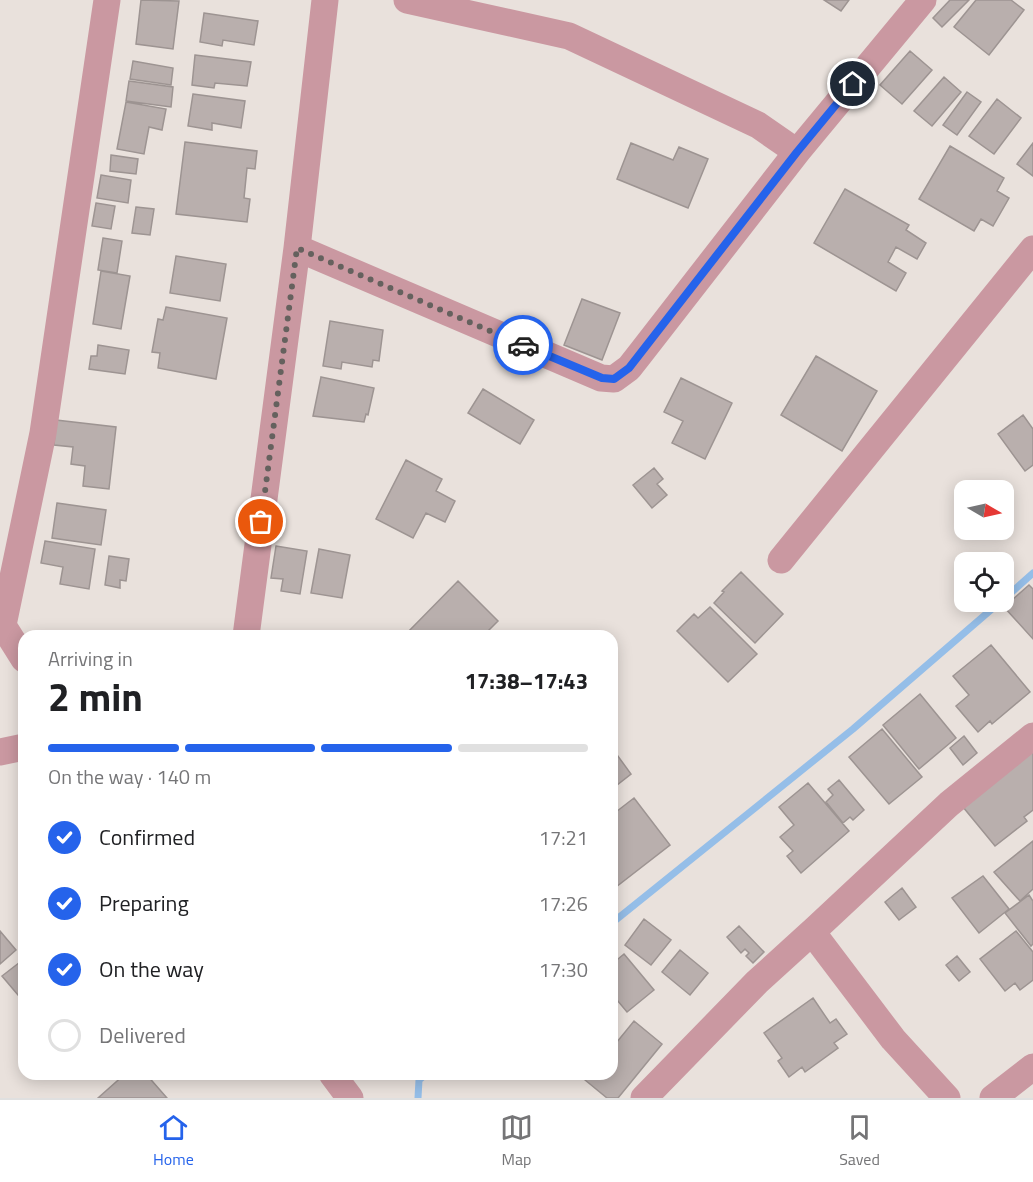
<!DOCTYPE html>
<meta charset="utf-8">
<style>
body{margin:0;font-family:"Titillium Web",sans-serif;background:#f6f6f6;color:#202124;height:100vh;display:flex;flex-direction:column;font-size:22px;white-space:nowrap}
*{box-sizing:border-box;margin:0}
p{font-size:20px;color:#757577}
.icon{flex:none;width:33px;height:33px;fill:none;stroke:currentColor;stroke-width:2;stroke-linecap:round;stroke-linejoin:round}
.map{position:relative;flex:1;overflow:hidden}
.details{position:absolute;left:18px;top:630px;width:600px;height:450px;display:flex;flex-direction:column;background:#fff;border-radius:18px;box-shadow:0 3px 15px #0003}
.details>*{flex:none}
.needle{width:39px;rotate:99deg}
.tools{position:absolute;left:954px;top:480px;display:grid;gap:12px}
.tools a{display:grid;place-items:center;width:60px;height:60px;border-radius:12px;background:#fff;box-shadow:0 3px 15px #0003;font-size:30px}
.pin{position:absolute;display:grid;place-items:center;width:51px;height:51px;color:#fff;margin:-26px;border:3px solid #fff;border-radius:50%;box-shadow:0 2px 6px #0007}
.courier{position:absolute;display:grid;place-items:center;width:60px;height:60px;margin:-30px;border:4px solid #2563eb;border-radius:50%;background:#fff;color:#222;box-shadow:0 2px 8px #0007}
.overview em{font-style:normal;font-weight:700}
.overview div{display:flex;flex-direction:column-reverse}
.overview{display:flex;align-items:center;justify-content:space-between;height:102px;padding:0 30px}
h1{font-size:39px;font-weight:700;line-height:45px}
.bar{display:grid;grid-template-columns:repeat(4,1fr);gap:9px 6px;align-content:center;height:72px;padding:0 30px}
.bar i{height:8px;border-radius:4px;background:#e0e0e0}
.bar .current{background:#2563eb}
.bar p{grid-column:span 4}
ol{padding:0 30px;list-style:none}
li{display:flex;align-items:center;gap:18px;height:66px}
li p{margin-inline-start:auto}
li .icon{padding:6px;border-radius:50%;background:#2563eb;color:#fff;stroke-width:4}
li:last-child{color:#757577}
li i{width:33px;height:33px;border:3px solid #e0e0e0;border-radius:50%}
.tabs{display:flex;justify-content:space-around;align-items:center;height:84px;border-top:2px solid #e0e0e0;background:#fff;font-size:16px;color:#757577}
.tabs a{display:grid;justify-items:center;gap:3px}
.tabs .current{color:#2563eb}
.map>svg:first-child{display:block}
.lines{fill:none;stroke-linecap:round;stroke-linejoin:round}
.stream{stroke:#95bee8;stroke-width:7}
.building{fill:#b9afad;stroke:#9d9492;stroke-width:1.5}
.minor{stroke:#ca98a1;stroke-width:27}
.done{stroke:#65615e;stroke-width:6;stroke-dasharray:0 10.8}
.route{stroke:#2563eb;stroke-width:8}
</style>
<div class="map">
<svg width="1033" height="1098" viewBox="0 0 1033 1098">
<rect width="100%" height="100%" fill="#e9e1dc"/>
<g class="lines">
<path class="stream" d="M1004,599L1033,573
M612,923L853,729L1000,602
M418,1098L419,1080L426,1074"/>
</g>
<path class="building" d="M141,0L179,1L173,49L136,44Z
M824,0H849L841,11Z
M950,0H969L942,27L933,18Z
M976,0H1011L1024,10L989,55L954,27Z
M204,13L258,21L254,45L223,40L222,46L200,42Z
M910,51L932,70L902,104L880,85Z
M195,55L251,62L247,86L215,83L214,88L192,85Z
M133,61L173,68L171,85L130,79Z
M944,77L961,92L932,126L914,111Z
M129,81L173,87L171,107L126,101Z
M967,92L981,102L957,135L943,125Z
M193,94L245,101L241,128L212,123V130L188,126Z
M997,99L1021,118L994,154L969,136Z
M126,102L166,109L162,130L149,127L144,154L117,149Z
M185,142L257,151L255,169L247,168L244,198L250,199L247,222L176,214Z
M631,143L673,160L679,147L708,159L688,208L617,179Z
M1033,143V176L1017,164Z
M950,146L1004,178L997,191L1009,198L993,226L981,219L974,231L919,199Z
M111,155L138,159L136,174L110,171Z
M101,175L131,180L128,203L97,198Z
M845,189L909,225L906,230L926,243L917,259L896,247L888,262L906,273L896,291L814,243Z
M96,203L115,206L111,229L92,226Z
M136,207L154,209L150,235L132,233Z
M103,238L122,241L117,273L98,270Z
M176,256L226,264L220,301L170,293Z
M101,271L130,276L121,329L93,324Z
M582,299L620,313L602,360L564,345Z
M166,307L227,318L216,379L158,368L160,353L152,352L158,319L163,320Z
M330,321L383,330L379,361L373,360L372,367L342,362L341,369L323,366Z
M98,345L129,350L125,374L89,369L91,356H97Z
M816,356L877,391L842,451L781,415Z
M321,377L374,388L368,415L366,414L364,422L313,416Z
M681,378L732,403L705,459L672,443L683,421L664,412Z
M483,389L534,420L520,444L468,413Z
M1023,415L1033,429V465L1025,471L998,434Z
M56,420L116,427L109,489L83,486L85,466L71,464L73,447L54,445Z
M406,460L442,479L436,491L455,501L445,522L426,513L413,538L376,519Z
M654,468L663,479L657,484L667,495L652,508L633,485Z
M57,503L106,510L101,545L52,538Z
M45,541L95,549L89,589L60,584L63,567L41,563Z
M276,546L307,551L300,594L281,591L283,579L271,578Z
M319,549L350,555L342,598L311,593Z
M109,556L129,559L126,581L120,580V588L105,585Z
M741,572L783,614L755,643L714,603L724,592L722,591Z
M458,581L498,621L483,636H408L406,634Z
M1029,585L1033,589V639L1004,607Z
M710,607L757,654L728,682L677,631L694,614L698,618Z
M991,645L1030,692L992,724L990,721L978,732L956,706L969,695L953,676Z
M920,694L956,738L919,769L883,725Z
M882,729L922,777L889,804L849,757Z
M964,736L977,753L963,765L950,748Z
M1033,743V810L1024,817L1027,821L995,846L963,807Z
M612,748L631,774L612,789Z
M839,780L864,810L853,820L850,817L843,823L826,802L833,795L828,789Z
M808,783L849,831L801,873L787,856L793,851L780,837L794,825L779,807Z
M634,798L670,845L616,887L612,882V815Z
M1033,841V889L1020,901L994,872Z
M983,876L1009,909L979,933L952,898Z
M902,888L916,907L899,920L885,902Z
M1029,895L1033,901V944L1031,946L1005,913Z
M644,919L671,940L651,965L625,945Z
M739,926L764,952L753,963L746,956L749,953L745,949L741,953L727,937Z
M0,931L16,950L0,964Z
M1016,931L1033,952V980L1020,990L1015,983L1005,991L980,959Z
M680,950L708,973L690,995L662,972Z
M624,954L654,990L627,1012L612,994V964Z
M957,956L970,972L959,981L946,965Z
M24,959V1000L23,1001L2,976Z
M813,998L830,1023L836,1019L847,1034L834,1043L838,1048L805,1072L802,1067L789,1077L778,1061L782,1058L764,1033Z
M634,1021L662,1044L618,1098H607L585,1080L590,1074H612V1048Z
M125,1074H146L167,1098H98Z"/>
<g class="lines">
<path class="minor" d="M407,0L569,36L758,125L797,152
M297,248L601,378L614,379L629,368L640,354L797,152L923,0
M781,560L1033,249
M0,621L24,659
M3,625L43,433L107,0
M246,636L297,248L325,0
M0,752L24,747
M812,932L949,804L1033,736
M332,1074L350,1098
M644,1098L757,982L812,932L893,1039L947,1098
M993,1098L1033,1067"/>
</g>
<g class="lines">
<path class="done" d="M261,522L297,248L523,345"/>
<path class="route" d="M523,345L602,378L614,379L629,368L797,152L853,84"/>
</g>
</svg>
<div class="tools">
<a><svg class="needle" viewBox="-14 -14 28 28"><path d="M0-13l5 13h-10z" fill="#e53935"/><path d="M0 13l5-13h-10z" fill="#757577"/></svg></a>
<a><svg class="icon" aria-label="locate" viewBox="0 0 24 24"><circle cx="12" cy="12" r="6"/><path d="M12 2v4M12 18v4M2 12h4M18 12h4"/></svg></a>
</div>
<div class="pin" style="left:261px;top:522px;background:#ea580c"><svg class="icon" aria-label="bag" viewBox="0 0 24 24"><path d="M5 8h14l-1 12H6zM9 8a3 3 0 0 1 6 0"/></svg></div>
<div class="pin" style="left:853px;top:84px;background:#1f2937"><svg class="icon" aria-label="home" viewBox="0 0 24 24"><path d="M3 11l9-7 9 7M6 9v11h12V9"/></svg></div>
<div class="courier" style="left:523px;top:345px"><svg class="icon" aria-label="car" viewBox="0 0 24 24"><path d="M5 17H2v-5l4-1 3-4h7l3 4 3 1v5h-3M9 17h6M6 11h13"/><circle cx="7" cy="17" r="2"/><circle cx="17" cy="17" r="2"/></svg></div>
<section class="details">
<div class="overview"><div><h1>2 min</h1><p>Arriving in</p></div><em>17:38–17:43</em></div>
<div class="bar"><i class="current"></i><i class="current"></i><i class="current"></i><i></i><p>On the way · 140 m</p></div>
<ol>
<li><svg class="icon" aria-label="check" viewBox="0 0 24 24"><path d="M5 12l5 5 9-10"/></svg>Confirmed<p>17:21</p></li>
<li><svg class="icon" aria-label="check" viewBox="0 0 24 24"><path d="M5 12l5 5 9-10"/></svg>Preparing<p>17:26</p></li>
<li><svg class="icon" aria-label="check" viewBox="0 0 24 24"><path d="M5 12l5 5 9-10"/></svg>On the way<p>17:30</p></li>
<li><i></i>Delivered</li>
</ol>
</section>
</div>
<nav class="tabs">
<a class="current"><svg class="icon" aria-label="home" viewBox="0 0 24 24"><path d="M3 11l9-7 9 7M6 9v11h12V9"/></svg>Home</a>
<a><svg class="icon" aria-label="map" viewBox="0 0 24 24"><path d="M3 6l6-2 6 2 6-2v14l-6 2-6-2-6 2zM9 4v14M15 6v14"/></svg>Map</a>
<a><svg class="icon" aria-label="saved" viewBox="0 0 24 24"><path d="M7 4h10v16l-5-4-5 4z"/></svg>Saved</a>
</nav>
